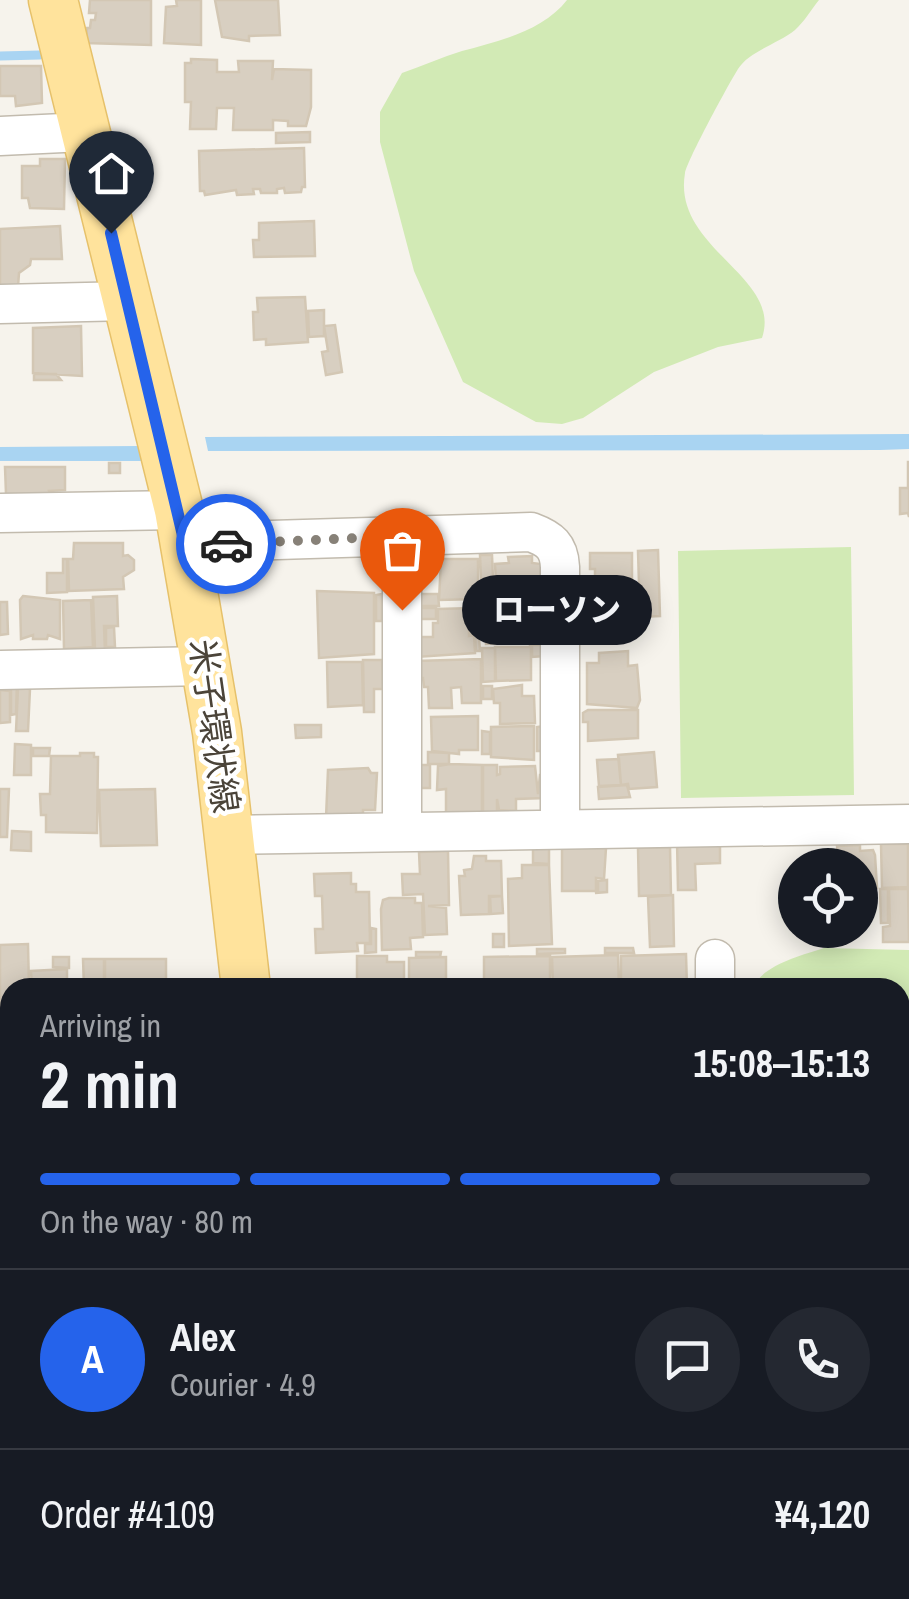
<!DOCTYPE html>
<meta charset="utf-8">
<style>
body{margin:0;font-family:"Archivo Narrow","Noto Sans JP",sans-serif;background:#242831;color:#f1f3f6;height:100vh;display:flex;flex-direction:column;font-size:38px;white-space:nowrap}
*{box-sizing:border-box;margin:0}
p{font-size:32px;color:#9ea1a6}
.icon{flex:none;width:55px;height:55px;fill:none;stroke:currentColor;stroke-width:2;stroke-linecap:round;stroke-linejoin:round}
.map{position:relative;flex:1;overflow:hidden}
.panel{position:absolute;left:0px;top:978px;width:910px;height:622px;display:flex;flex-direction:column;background:#171b24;border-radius:30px 30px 0 0;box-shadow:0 5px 25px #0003}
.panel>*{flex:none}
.buttons{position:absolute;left:778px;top:848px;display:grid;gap:20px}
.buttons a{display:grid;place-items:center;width:100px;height:100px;border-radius:50%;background:#171b24;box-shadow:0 5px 25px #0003;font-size:50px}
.pin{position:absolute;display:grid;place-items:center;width:85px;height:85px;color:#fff;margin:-102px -42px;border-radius:50% 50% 50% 0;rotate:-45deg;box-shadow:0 0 10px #0007}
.pin .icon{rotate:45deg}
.courier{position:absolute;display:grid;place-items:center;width:100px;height:100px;margin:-50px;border:8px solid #2563eb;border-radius:50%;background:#fff;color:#222;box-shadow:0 2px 12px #0007}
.bubble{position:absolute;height:70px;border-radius:35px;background:#171b24;box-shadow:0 5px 25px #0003;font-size:32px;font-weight:800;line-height:70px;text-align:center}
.summary em{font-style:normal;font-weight:800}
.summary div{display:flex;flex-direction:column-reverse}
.summary{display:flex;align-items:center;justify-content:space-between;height:170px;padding:0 40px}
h1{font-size:65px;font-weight:800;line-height:75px}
.bar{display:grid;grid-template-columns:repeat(4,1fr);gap:15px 10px;align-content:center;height:120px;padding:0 40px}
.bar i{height:12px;border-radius:8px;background:#363941}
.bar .selected{background:#2563eb}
.bar p{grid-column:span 4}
.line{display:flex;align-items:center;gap:25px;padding:0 40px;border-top:2px solid #363941}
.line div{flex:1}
.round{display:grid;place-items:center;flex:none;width:105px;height:105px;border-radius:52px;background:#242831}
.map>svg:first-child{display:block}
.green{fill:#d2eab5}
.water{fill:#a9d4f2}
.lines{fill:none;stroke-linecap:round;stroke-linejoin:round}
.stream{stroke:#a9d4f2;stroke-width:9}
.building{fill:#d8cfc1;stroke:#d3c7b4;stroke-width:2.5}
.minor-casing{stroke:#c2bbae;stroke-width:41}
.major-casing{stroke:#e6c16a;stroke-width:51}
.minor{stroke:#fff;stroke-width:38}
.major{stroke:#ffe39c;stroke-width:48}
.done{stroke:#878178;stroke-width:10;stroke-dasharray:0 18}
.route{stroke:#2563eb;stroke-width:12}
.labels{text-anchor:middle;stroke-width:9;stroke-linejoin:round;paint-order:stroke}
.street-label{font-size:35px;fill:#4b4439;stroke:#fff}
</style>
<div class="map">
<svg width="909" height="1599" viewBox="0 0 909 1599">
<rect width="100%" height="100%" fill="#f6f3ec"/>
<path class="green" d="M567,0H819C811,10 804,22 795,30C778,44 749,51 738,69C728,85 688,159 685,173C672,249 783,276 762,338L718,347L654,372L583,418L562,424L536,422L463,382L414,271L380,142V112L402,73C422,66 442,57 462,51C499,41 543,31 567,0Z
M851,547L854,795L681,798L678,551Z
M824,948L909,950V1259L900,1261V988L753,987C765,964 800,956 824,948Z
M904,1315H909V1599H881L876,1590H900V1334Z"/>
<path class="water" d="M909,434V449L880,450L208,451L205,437Z
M138,446L143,461H0V447Z"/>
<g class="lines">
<path class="stream" d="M0,56L40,55"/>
</g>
<path class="building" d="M90,0H151V45L86,43L87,28H90L91,20H95L96,13H89Z
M176,0H201V45L164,43L166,7L177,6Z
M215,0H278L280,35L249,36V41L222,37Z
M191,59L217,60V72H239L238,61H273L272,80L274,69L311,70V107L306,126H288V121L273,120V130H233L234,108H217L216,129H190L191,102H185V63H191Z
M0,66H41L42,103L16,106L15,96H0Z
M310,132V142L276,143V133Z
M304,148L305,187H302L301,192L285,193L284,188L277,189V193H261L260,189H253L254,194L237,195L236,190L205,195L204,191H200L199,151Z
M40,159H65L64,209L30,208L28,198H22V166H40Z
M314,221L315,256L254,257L253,240H259V223Z
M60,226L62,259H31L30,265L19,273L18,287L0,286V229Z
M305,297L308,342L266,345V339L254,340L253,312H258L257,298Z
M324,310V336L309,337L308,311Z
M335,325L342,372L326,375L322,352L328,351L324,326Z
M81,326L82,376L33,373V328Z
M34,374H56L61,380H34Z
M908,462H909V517L908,513L900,514V488H908Z
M109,463H120V473H109Z
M5,467H65V490L49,491L50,494H6Z
M74,543H123V556L128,555L134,560V570L123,577L124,589L69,591L68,559H73Z
M658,550L660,616L640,617L638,551Z
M590,553H632V600L595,599V569H590Z
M480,555H492L493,579H481Z
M532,556V563L541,564V601L497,602L495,564L509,563L508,557Z
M63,559H67V592L47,593V573H63Z
M441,559H478V599L439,600Z
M594,586V598L573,599V587Z
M317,591L374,593V654L319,658Z
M382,594V621H376V595Z
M415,594H438L439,606H415Z
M23,596L60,600V639L48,635L47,639H33V635L21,639L20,600Z
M117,596L118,626H104L105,652H89V649H95L93,597Z
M91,600L93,647L64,649L63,601Z
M0,602H7L8,634L0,635Z
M480,605L481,625L479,626L475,624L472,606Z
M543,605L544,629H531L530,619H523V606Z
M491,607L523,608V642L486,644V624L489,625Z
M415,608H436V619H415Z
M473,608L474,625L469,626V636L474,635L475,653L416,657V637H433V623H438V609Z
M529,620L531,639L524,640V621Z
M478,624L480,651H476L475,635H470V627Z
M114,627L115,647H106V628Z
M529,645H545V656L532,657V646Z
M495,647H531V680L496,681Z
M482,648H495V681L483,682Z
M628,651V666L637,665L640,700L637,708L587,704V663H599V653Z
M481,659V703H462L461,687L451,688L452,708H429L428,687H424L423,678H416V661Z
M363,660H382L383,689H374V712H364Z
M327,662H362L363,705L328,707Z
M6,680L17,681L16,714L11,715V690L6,689Z
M522,685V696H534L535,723L500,724V703H494L493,689Z
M483,686H492V699H483Z
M18,688L30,689L28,731H16Z
M0,690L10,691V722L0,723Z
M588,710H638V738L588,741V722H583V713Z
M478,716V750H459V754L432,751L431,717Z
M295,725H321V737L296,738Z
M534,726V760L491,757V727Z
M545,726L546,751H537V727Z
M482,731L490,732V754H482Z
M15,744L31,745V775H14Z
M33,748H50L49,756H33Z
M428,752L449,753V764H428Z
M654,752L657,787L629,789L628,784L621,785L618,755Z
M80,753H94V757H98L97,833L46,832V815H41L40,794H50L51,756H80Z
M619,759L621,785L599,786L597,760Z
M450,764L482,765V814H446V789L437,790L438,766Z
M418,765H430V788H418Z
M483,765H497V775L500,774V767L535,766L538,794L540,775H546V798L516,799V811L499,810L497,799V814L483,815Z
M368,768L371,773H377L375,810H363V817L326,818L328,770Z
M627,785L630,797L599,799L598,787Z
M0,789H9L7,837H0Z
M155,789L157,845L101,846L99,790Z
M12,831L31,832V851L11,850Z
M720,839V863L695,864L696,890H678L677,840Z
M549,841V864L533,863V842Z
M881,844H908V887L882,888Z
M860,845V851L873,850L875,855L877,888L874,891H860V865H842L841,854H838L837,846Z
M562,847L606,848L604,879L596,878V891H562Z
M670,847L671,895L639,896L638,848Z
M832,850L841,855V865H832Z
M448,851L449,905L428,906L446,908L447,934L425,935L423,894L403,895L402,874H420L419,852Z
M474,856H486V861H501L502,896H489V914L461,915L459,876H465L464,870L472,869Z
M522,865H549L552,944L509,946L508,879L522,878Z
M351,873V884H356V892H369L370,943H357L358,951L316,953L315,929H323L322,896H315L314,874Z
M607,880V892L595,893L598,892V881Z
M880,889H888V923H881Z
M889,889H908L909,942H883V927L890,926Z
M673,895L674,946L650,947L648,897Z
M502,896L503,913L491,914L490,897Z
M389,898H415V903H422L423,937L410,938L411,949L382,950L381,909L383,900Z
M371,928L376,929V952L365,953V944H371Z
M493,934H504V947H493Z
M28,944L29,988H10V1018H0V945Z
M605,948H633L634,953H605Z
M537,949H565V953L537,954Z
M416,952H441L440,957H416Z
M686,954L687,988H621V956Z
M618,955L619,988H553L552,957Z
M357,956H387V962H404V988H357Z
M550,956V988H484V957Z
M53,957H69V968L53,967Z
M446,957V988H409V958Z
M83,959H104V988H84Z
M105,959H166V988H105Z
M67,969V988H32L31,971Z
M0,1420L10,1421V1464H0Z
M41,1590H78V1599L41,1598Z
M81,1590H118V1599H82Z
M127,1590H218V1599L127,1598Z
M338,1590H388V1595H382V1599H338Z
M392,1590H415V1599H392Z
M437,1590H482V1599H437Z
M483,1590H529V1599H483Z
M540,1590H565V1599H540Z
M566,1590H640V1598L566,1599Z
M675,1590H699V1599H675Z
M729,1590H780V1599H729Z
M312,1591V1599H272V1592Z"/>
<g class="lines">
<defs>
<path id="minor" d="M0,136L84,132
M0,304L129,301
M0,513L179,510
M186,548L242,541L531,532C550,539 559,546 560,567V828
M0,670L207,666
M402,831V536
M229,835L909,824
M715,988V959
M0,1049H10
M900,1293H909
M0,1503H10
M713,1590V1599"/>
<path id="major" d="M53,0L179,510L217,732L246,988
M249,1599V1590"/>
</defs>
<use href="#minor" class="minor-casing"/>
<use href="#major" class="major-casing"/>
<use href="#minor" class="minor"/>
<use href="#major" class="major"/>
</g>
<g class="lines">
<path class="done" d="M226,544L402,536V610"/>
<path class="route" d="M111,233L186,548L226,544"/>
</g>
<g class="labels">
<g class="street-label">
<text transform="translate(214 726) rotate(82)" y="12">米子環状線</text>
</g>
</g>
</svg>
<div class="buttons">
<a><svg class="icon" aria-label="locate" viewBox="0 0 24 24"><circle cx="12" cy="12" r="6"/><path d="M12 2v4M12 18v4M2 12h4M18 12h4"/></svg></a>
</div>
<div class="pin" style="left:402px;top:610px;background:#ea580c"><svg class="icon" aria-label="bag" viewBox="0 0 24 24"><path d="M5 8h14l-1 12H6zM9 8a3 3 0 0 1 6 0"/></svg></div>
<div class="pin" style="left:111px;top:233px;background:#1f2937"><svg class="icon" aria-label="home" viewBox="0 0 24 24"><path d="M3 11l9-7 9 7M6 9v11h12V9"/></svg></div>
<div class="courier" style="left:226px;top:544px"><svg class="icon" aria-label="car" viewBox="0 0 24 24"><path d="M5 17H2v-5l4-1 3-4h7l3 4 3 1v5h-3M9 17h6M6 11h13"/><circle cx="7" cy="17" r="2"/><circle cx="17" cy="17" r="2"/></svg></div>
<div class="bubble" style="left:462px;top:575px;width:190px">ローソン</div>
<section class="panel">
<div class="summary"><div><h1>2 min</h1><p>Arriving in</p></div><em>15:08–15:13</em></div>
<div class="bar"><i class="selected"></i><i class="selected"></i><i class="selected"></i><i></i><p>On the way · 80 m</p></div>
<div class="line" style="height:180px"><b class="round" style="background:#2563eb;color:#fff">A</b><div><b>Alex</b><p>Courier · 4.9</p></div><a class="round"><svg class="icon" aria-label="chat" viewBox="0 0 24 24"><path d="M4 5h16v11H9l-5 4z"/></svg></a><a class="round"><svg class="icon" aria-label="phone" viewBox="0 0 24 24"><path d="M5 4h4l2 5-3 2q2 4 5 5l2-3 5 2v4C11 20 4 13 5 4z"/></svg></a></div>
<div class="line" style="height:130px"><div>Order #4109</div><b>¥4,120</b></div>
</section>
</div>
